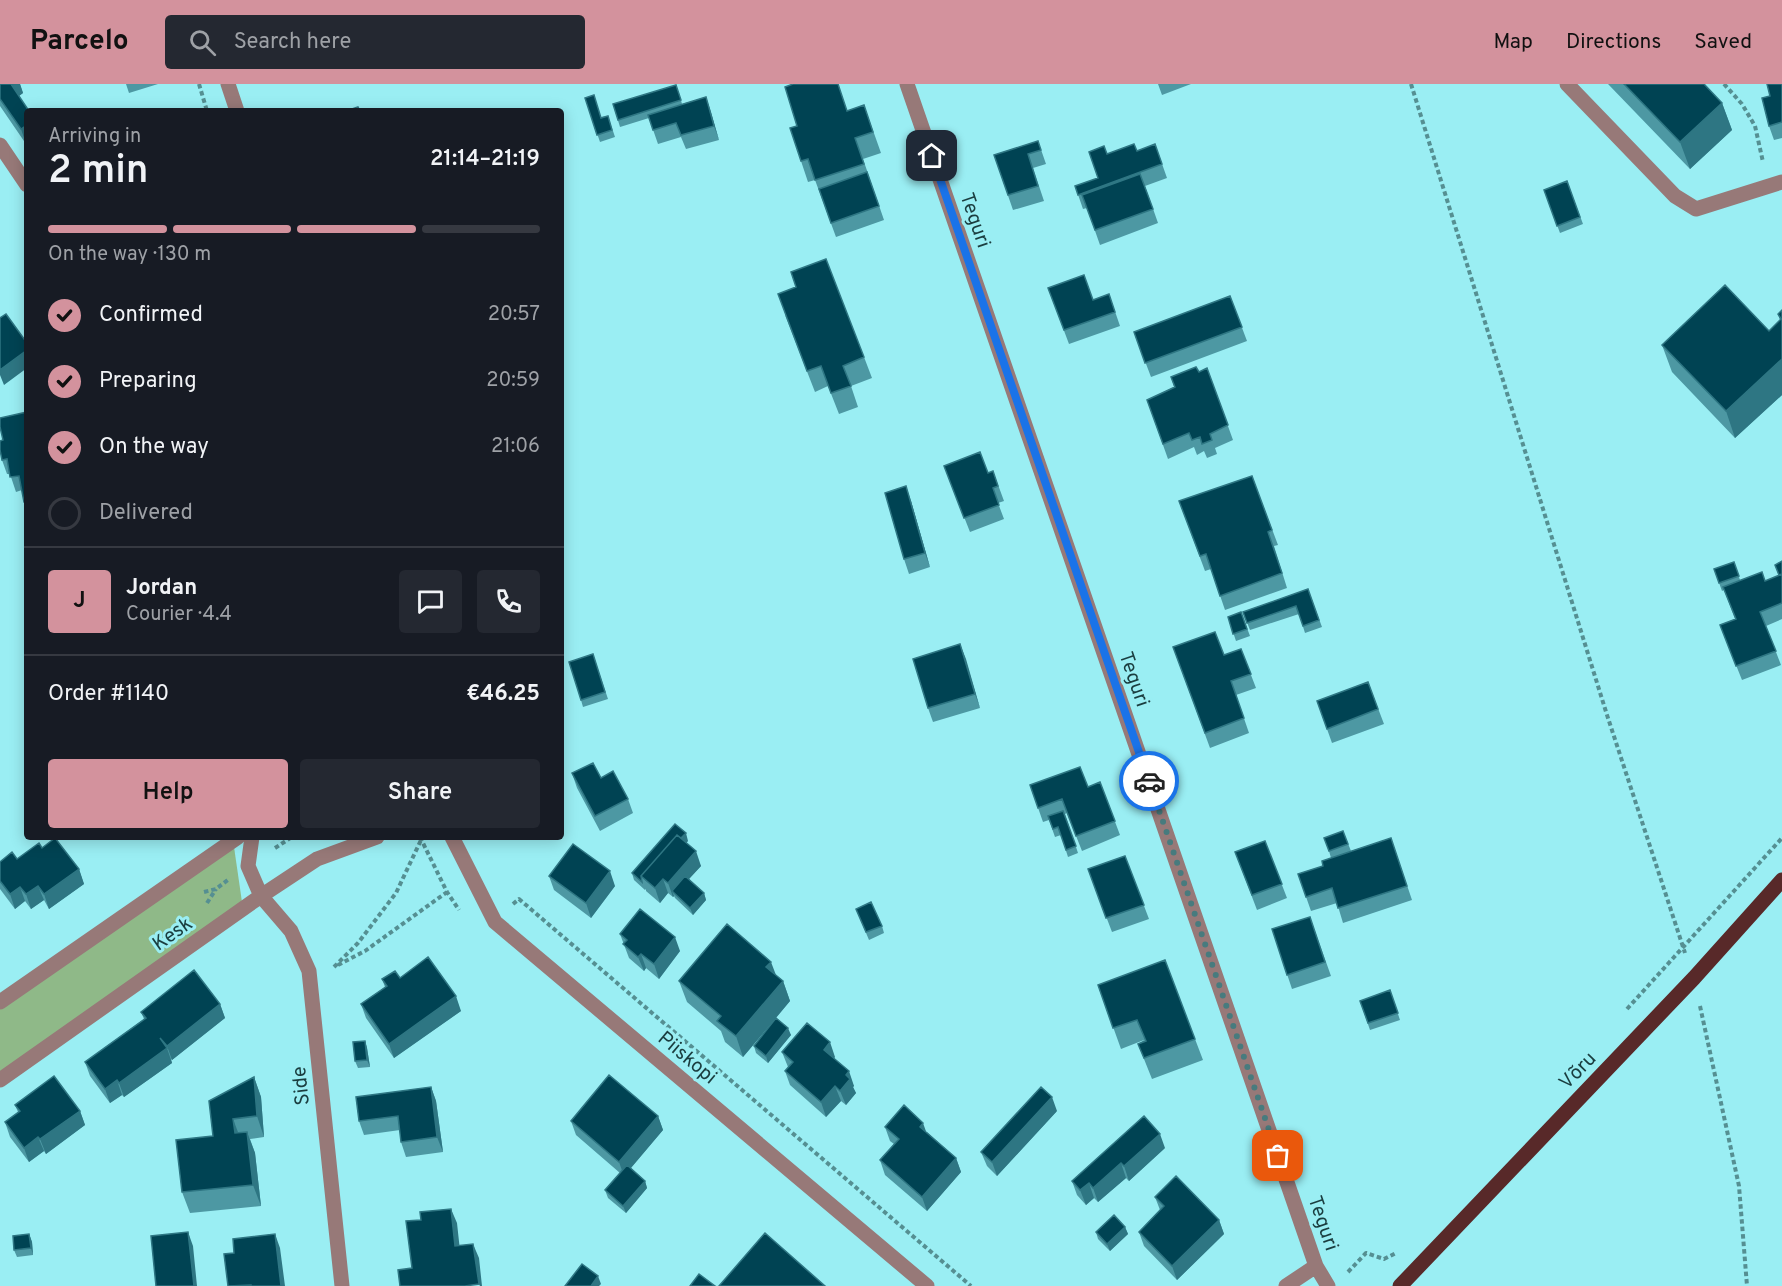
<!DOCTYPE html>
<meta charset="utf-8">
<style>
body{margin:0;font-family:Overpass,sans-serif;background:#242831;color:#f1f3f6;height:100vh;display:flex;flex-direction:column;font-size:22px;white-space:nowrap}
*{box-sizing:border-box;margin:0}
p{font-size:20px;color:#9ea1a6}
.icon{flex:none;width:33px;height:33px;fill:none;stroke:currentColor;stroke-width:2;stroke-linecap:round;stroke-linejoin:round}
.map{position:relative;flex:1;overflow:hidden}
.panel{position:absolute;left:24px;top:24px;width:540px;height:732px;display:flex;flex-direction:column;background:#171b24;border-radius:6px;box-shadow:0 3px 15px #0003}
.panel>*{flex:none}
.pin{position:absolute;display:grid;place-items:center;width:51px;height:51px;color:#fff;margin:-26px;border-radius:12px;box-shadow:0 3px 9px #0006}
.courier{position:absolute;display:grid;place-items:center;width:60px;height:60px;margin:-30px;border:4px solid #1a73e8;border-radius:50%;background:#fff;color:#222;box-shadow:0 2px 8px #0007}
.summary em{font-style:normal;font-weight:600}
.summary div{display:flex;flex-direction:column-reverse}
.summary{display:flex;align-items:center;justify-content:space-between;height:102px;padding:0 24px}
h1{font-size:39px;font-weight:600;line-height:45px}
.bar{display:grid;grid-template-columns:repeat(4,1fr);gap:9px 6px;align-content:center;height:72px;padding:0 24px}
.bar i{height:8px;border-radius:4px;background:#363941}
.bar .current{background:#d3929d}
.bar p{grid-column:span 4}
.line{display:flex;align-items:center;gap:15px;padding:0 24px;border-top:2px solid #363941}
.line div{flex:1}
.round{display:grid;place-items:center;flex:none;width:63px;height:63px;border-radius:6px;background:#242831}
ol{padding:0 24px;list-style:none}
li{display:flex;align-items:center;gap:18px;height:66px}
li p{margin-inline-start:auto}
li .icon{padding:6px;border-radius:50%;background:#d3929d;color:#111;stroke-width:4}
li:last-child{color:#9ea1a6}
li i{width:33px;height:33px;border:3px solid #363941;border-radius:50%}
.button{display:flex;gap:12px;margin-top:auto;padding:12px 24px}
.button a{flex:1;height:69px;border-radius:6px;background:#d3929d;color:#111;font-size:24px;font-weight:600;line-height:69px;text-align:center}
.button a+a{background:#242831;color:#f1f3f6}
header{display:flex;align-items:center;gap:36px;box-sizing:border-box;height:84px;padding:0 30px;background:#d3929d;color:#111}
header strong{font-size:28px}
nav{display:flex;gap:33px;margin-inline-start:auto;font-size:21px}
.search{width:420px;height:54px;background:#242831;display:flex;align-items:center;gap:15px;box-sizing:border-box;padding:0 21px;border-radius:6px;color:#9ea1a6;font-size:22px}
.map>svg:first-child{display:block}
.green{fill:#8fb988}
.lines{fill:none;stroke-linecap:round;stroke-linejoin:round}
.path{stroke:#558f92;stroke-width:4;stroke-dasharray:4.5 3;stroke-linecap:butt}
.minor{stroke:#977978;stroke-width:15}
.major{stroke:#582929;stroke-width:15}
.wall{fill:#4d98a3}
.shaded-wall{fill:#2e7683}
.building{fill:#004353;stroke:#2e7683;stroke-width:1.5}
.done{stroke:#477b7e;stroke-width:6;stroke-dasharray:0 10.8}
.route{stroke:#1a73e8;stroke-width:8}
.labels{text-anchor:middle;stroke-width:6;stroke-linejoin:round;paint-order:stroke}
.street-label{font-size:20px;fill:#1a3d3f;stroke:#9aeef3}
</style>
<header>
<strong>Parcelo</strong>
<div class="search"><svg class="icon" aria-label="search" viewBox="0 0 24 24"><circle cx="10" cy="10" r="6"/><path d="M15 15l6 6"/></svg>Search here</div>
<nav><a>Map</a><a>Directions</a><a>Saved</a></nav>
</header>
<div class="map">
<svg width="1782" height="1202" viewBox="0 0 1782 1202">
<rect width="100%" height="100%" fill="#9aeef3"/>
<path class="green" d="M233,756L243,825L0,996V918Z"/>
<g class="lines">
<path class="path" d="M199,0L207,27
M1411,0L1607,631L1685,869
M1724,0L1742,20L1755,42L1763,78
M420,753L447,808L459,826
M275,764L292,753
M204,808L216,805L229,795
M207,819L216,805
M513,820L519,815L971,1202
M338,881L365,867L447,808
M334,883L358,859L396,809L421,756
M1700,922L1739,1102L1747,1202
M1627,925L1782,754
M1348,1188L1366,1169L1384,1175L1396,1169"/>
<path class="minor" d="M228,0L237,27
M907,0L1316,1182L1328,1202
M1567,0L1675,112L1696,125L1782,98
M0,61L27,101
M252,753L248,782L261,812L291,847L309,887L342,1202
M452,753L495,838L927,1202
M0,918L238,753
M0,996L261,812L317,775L377,753
M1286,1202L1316,1182"/>
<path class="major" d="M1400,1202L1694,894L1782,796"/>
</g>
<path class="wall" d="M0,0H20L23,9L19,12L26,60L0,22Z
M126,0H158L129,9Z
M1158,0H1191L1162,11Z
M1608,0H1704L1722,19L1732,46L1690,85Z
M1782,0V54L1774,56L1769,42L1770,12Z
M679,9L682,20L706,13L719,56L686,65L681,53L658,60L649,34L620,43L613,20Z
M585,14L601,33L608,32L615,53L600,58Z
M864,21L881,69L863,75L884,136L836,153L815,96L808,98L801,77L847,27Z
M1038,57L1046,80L1033,84L1044,117L1013,126L994,71Z
M1155,60L1167,94L1145,102L1158,139L1100,161L1087,124L1083,125L1075,102L1098,94L1107,70L1137,67Z
M1567,97L1583,140L1560,149L1544,106Z
M1048,204L1093,216L1109,210L1120,242L1069,260Z
M1230,212L1247,257L1151,293L1134,248Z
M1782,226V311L1735,354L1672,288L1662,261L1769,247L1780,236L1778,230Z
M785,231L864,273L872,294L851,302L858,323L839,330L828,302L815,308Z
M1207,284L1233,356L1215,364L1217,370L1207,374L1204,367L1197,371L1194,363L1168,375L1147,316L1174,303L1171,293L1199,288Z
M27,328V425L22,406L16,408L10,390H7L2,376L3,356Z
M944,382L988,389L993,387L1004,417L998,419L1004,435L970,448Z
M1252,392L1278,461L1274,462L1287,504L1225,526L1211,485L1205,487L1179,417Z
M911,417L930,483L909,490L904,475Z
M1782,477V535L1766,542L1781,581L1742,596L1720,541L1735,535L1724,506L1722,507L1714,485L1734,478L1740,496L1765,497L1779,492L1775,481Z
M1308,505L1322,543L1305,549L1299,530L1250,546L1243,528Z
M1241,528L1250,552L1236,557L1228,533Z
M960,560L980,624L933,638L928,624Z
M1173,563L1224,571L1241,565L1256,604L1236,611L1249,649L1210,664Z
M593,570L608,615L583,623L581,616Z
M1368,598L1384,640L1332,659L1317,617Z
M572,689L601,694L628,715L633,729L600,747L577,704Z
M1100,698L1120,751L1082,767L1067,729L1065,730L1078,769L1068,773L1061,751L1055,753L1049,736L1043,738L1030,701L1088,703Z
M1343,747L1351,767L1391,754L1412,816L1343,839L1337,819L1311,827L1298,790L1323,782L1331,774L1329,767Z
M688,757L686,759L701,782L689,795L704,809L706,816L693,831L675,814L674,812L673,813L668,809L660,819L646,807V805L645,806L634,796L632,789Z
M1265,757L1287,814L1257,826L1235,768Z
M42,764L79,785L84,800L49,825L44,816L31,825L25,817L15,825L0,805V778L17,775Z
M1125,772L1149,835L1112,848L1088,785Z
M549,792L615,802L591,834L554,806Z
M856,825L882,842L884,849L869,856Z
M1310,833L1331,892L1292,905L1272,845Z
M620,850L680,867L659,895L646,884L644,887L629,874Z
M776,891L783,897L790,917L776,934L791,951L768,979L756,969L754,962L772,939L743,973L725,958L721,947L687,918L679,897Z
M400,894L461,927L394,974L366,934L361,920L385,903L382,895Z
M1098,901L1195,955L1203,976L1152,995L1138,960L1144,956L1121,965Z
M1390,906L1400,936L1370,946L1360,917Z
M220,920L225,934L172,976L171,975L172,979L124,1013L122,1011L110,1019L90,992L85,978L144,935L141,928Z
M365,957L367,964L370,983L358,984L355,977Z
M782,968L835,973L834,974L854,1002L853,1003L856,1009L846,1021L841,1017L826,1033L790,1001L785,987L788,983Z
M254,993L261,1013L264,1053L250,1055L255,1069L261,1122L190,1129L182,1108L213,1052Z
M431,1003L436,1017L443,1068L406,1073L401,1058L400,1046L364,1051L359,1037Z
M15,1021L80,1027L85,1041L46,1070L44,1067L29,1078L10,1053L5,1038L18,1028Z
M1057,1027L997,1092L987,1082L981,1068Z
M658,1032L663,1046L631,1084L645,1097L647,1104L626,1129L608,1114L605,1106L620,1089L576,1051L571,1037Z
M885,1043L927,1048L956,1074L961,1088L927,1127L885,1091L880,1076L894,1060L890,1057Z
M1165,1064L1129,1097L1126,1094L1098,1118L1094,1114L1086,1121L1077,1111L1072,1097Z
M1155,1113L1219,1136L1224,1150L1177,1196L1144,1162L1139,1148L1160,1126Z
M1125,1143L1128,1150L1110,1167L1098,1155L1096,1148Z
M29,1150L32,1158L33,1171L17,1173L14,1166Z"/>
<path class="shaded-wall" d="M11,0H20L23,9L16,14Z
M706,13L711,28L719,56L714,42Z
M1722,19L1732,46L1690,85L1680,58Z
M27,41V59L26,60L21,45Z
M27,266V284L4,301L0,291V286Z
M1782,275V311L1735,354L1726,327Z
M906,402L911,417L930,483L925,469Z
M960,560L966,575L980,624L975,610Z
M686,749L688,757L650,800L645,796Z
M696,767L701,782L675,810L672,807L674,812L673,813L668,799Z
M79,785L84,800L49,825L44,810Z
M610,787L615,802L591,834L586,819Z
M663,795L668,809L660,819L655,804Z
M38,802L44,816L31,825L26,810Z
M20,803L25,817L15,825L10,810Z
M704,809L706,816L693,831L690,824Z
M675,853L680,867L659,895L654,880Z
M641,870L646,884L644,887L638,873Z
M771,878L779,899L766,883Z
M783,897L790,917L743,973L736,952Z
M456,912L461,927L394,974L389,960Z
M220,920L225,934L172,976L167,962Z
M788,944L791,951L768,979L766,972Z
M365,957L367,964L370,983L367,976Z
M830,958L835,973L829,980L824,966Z
M167,964L172,979L124,1013L119,999Z
M849,987L854,1002L853,1003L856,1009L846,1021L840,1007L846,991Z
M254,993L261,1013L264,1053L257,1032Z
M117,996L122,1011L110,1019L105,1005Z
M835,1002L841,1017L826,1033L821,1018Z
M431,1003L436,1017L443,1068L437,1053Z
M1052,1013L1057,1027L997,1092L992,1078Z
M80,1027L85,1041L46,1070L40,1055Z
M658,1032L663,1046L624,1092L619,1078Z
M233,1035L241,1056L235,1049Z
M923,1039L928,1053L920,1043Z
M247,1048L255,1069L261,1122L253,1101Z
M1160,1050L1165,1064L1129,1097L1124,1082Z
M38,1053L44,1067L29,1078L24,1064Z
M956,1074L961,1088L927,1127L922,1113Z
M1121,1079L1126,1094L1098,1118L1093,1104Z
M645,1097L647,1104L626,1129L623,1122Z
M1089,1099L1094,1114L1086,1121L1080,1106Z
M451,1125L457,1139L461,1176L455,1162Z
M1219,1136L1224,1150L1177,1196L1172,1182Z
M1125,1143L1128,1150L1110,1167L1107,1160Z
M188,1148L193,1162L197,1202H194Z
M29,1150L32,1158L33,1171L31,1164Z
M275,1150L280,1164L285,1202H281Z
M473,1160L479,1174L482,1202H480L479,1200Z
M598,1192L601,1200L599,1202H591Z"/>
<path class="building" d="M0,0H11L29,27H27V41L21,45L0,15Z
M793,0H838L847,27L864,21L873,48L855,54L864,80L815,96L808,75L801,77L790,44L797,42L785,3Z
M1624,0H1704L1722,19L1680,58Z
M1767,0H1782V38L1769,42L1762,14L1770,12Z
M676,1L681,16L618,36L613,20Z
M594,11L601,34L608,32L612,46L597,51L585,14Z
M706,13L714,42L681,51L676,39L653,46L648,31Z
M358,23L360,27H346Z
M1038,57L1041,66L1028,70L1038,102L1008,111L994,71Z
M1134,60L1137,67L1155,60L1162,80L1078,111L1075,102L1098,94L1089,68L1104,62L1107,70Z
M867,88L879,122L831,139L819,105Z
M1140,90L1153,125L1095,146L1082,111Z
M1567,97L1580,133L1557,142L1544,106Z
M826,175L864,273L843,282L851,302L831,309L821,282L807,287L778,210L796,203L791,188Z
M1084,191L1093,216L1109,210L1115,228L1064,246L1048,204Z
M1725,201L1769,247L1781,235L1778,230L1782,226V275L1726,327L1662,261Z
M1230,212L1242,243L1145,279L1134,248Z
M6,230L27,259V266L0,286V234Z
M1196,283L1199,288L1207,284L1228,341L1210,350L1212,356L1202,360L1200,353L1192,356L1189,349L1163,360L1147,316L1175,303L1171,293Z
M27,328V418H24L19,392L10,393L7,375L2,376L0,366V357L3,356L0,343V334Z
M980,368L988,389L993,387L998,402L993,404L999,421L964,434L944,382Z
M1252,392L1272,446L1268,448L1282,489L1220,512L1206,470L1200,472L1179,417Z
M906,402L925,469L904,475L885,409Z
M1782,477V490L1779,491L1775,481Z
M1734,478L1739,492L1719,499L1714,485Z
M1762,488L1765,497L1782,490V519L1760,528L1776,567L1736,582L1720,541L1736,535L1723,503Z
M1308,505L1319,536L1303,542L1296,522L1247,539L1243,528Z
M1241,528L1247,545L1233,550L1228,533Z
M1215,548L1224,571L1241,565L1251,590L1231,597L1244,634L1205,649L1173,563Z
M960,560L975,610L928,624L913,575Z
M593,570L605,608L581,616L569,578Z
M1368,598L1378,625L1327,645L1317,617Z
M593,679L601,694L613,687L628,715L595,732L572,689Z
M1080,683L1088,703L1100,698L1115,737L1076,752L1062,715L1038,724L1030,701Z
M1063,727L1076,762L1066,766L1058,743L1053,745L1048,732Z
M675,740L686,749L681,754L677,751L641,792L642,798L632,789Z
M1343,747L1348,760L1329,767L1324,754Z
M677,751L696,767L668,799L663,795L655,804L641,792Z
M55,754L79,785L44,810L38,802L26,810L20,803L10,810L0,797V778L12,768L17,775L39,759L42,764Z
M1391,754L1407,802L1338,824L1332,804L1306,813L1298,790L1323,782L1322,777Z
M1265,757L1282,800L1252,811L1235,768Z
M573,760L610,787L586,819L549,792Z
M1125,772L1144,821L1106,834L1088,785Z
M685,792L704,809L690,824L672,807Z
M871,818L882,842L866,848L856,825Z
M640,825L675,853L654,880L641,870L638,873L623,860L627,856L620,850Z
M1310,833L1325,878L1287,891L1272,845Z
M727,840L771,878L766,883L783,897L736,952L717,937L721,932L679,897Z
M428,873L456,912L389,960L361,920L387,902L382,895L395,887L400,894Z
M1165,876L1195,955L1144,974L1138,960L1146,957L1137,936L1113,944L1098,901Z
M194,886L220,920L167,962L160,954L167,964L119,999L117,996L105,1005L85,978L146,934L141,928Z
M1390,906L1398,929L1368,939L1360,917Z
M776,934L788,944L766,972L754,962Z
M807,939L830,958L824,966L849,987L846,991L850,995L840,1007L835,1002L821,1018L785,987L793,978L782,968Z
M365,957L367,976L355,977L353,958Z
M609,991L658,1032L619,1078L571,1037Z
M54,992L80,1027L40,1055L38,1053L24,1064L5,1038L20,1027L15,1021Z
M254,993L257,1032L233,1035L235,1049L247,1048L253,1101L182,1108L176,1056L213,1052L209,1017Z
M431,1003L437,1053L401,1058L398,1032L359,1037L356,1013Z
M1041,1003L1052,1013L992,1078L981,1068Z
M904,1021L923,1039L920,1043L956,1074L922,1113L880,1076L899,1055L885,1043Z
M1144,1032L1160,1050L1124,1082L1121,1079L1093,1104L1089,1099L1080,1106L1072,1097Z
M627,1081L645,1097L623,1122L605,1106Z
M1176,1092L1219,1136L1172,1182L1139,1148L1164,1122L1155,1113Z
M451,1125L455,1162L473,1160L479,1200L465,1202H400L398,1186L412,1184L406,1137L421,1136L420,1128Z
M1114,1131L1125,1143L1107,1160L1096,1148Z
M188,1148L194,1202H156L151,1152Z
M765,1149L825,1202H719Z
M29,1150L31,1164L14,1166L13,1152Z
M275,1150L281,1202H251V1201L228,1202L224,1170L234,1169L233,1155Z
M582,1180L598,1192L591,1202H565Z
M699,1190L715,1202H690Z"/>
<g class="lines">
<path class="done" d="M1149,697L1278,1072"/>
<path class="route" d="M932,72L1149,697"/>
</g>
<g class="labels">
<g class="street-label">
<text transform="translate(976 136) rotate(71)" y="7">Teguri</text>
<text transform="translate(1135 595) rotate(71)" y="7">Teguri</text>
<text transform="translate(172 849) rotate(-35)" y="7">Kesk</text>
<text transform="translate(688 973) rotate(40)" y="7">Piiskopi</text>
<text transform="translate(1577 986) rotate(-46)" y="7">Võru</text>
<text transform="translate(300 1002) rotate(-96)" y="7">Side</text>
<text transform="translate(1324 1139) rotate(71)" y="7">Teguri</text>
</g>
</g>
</svg>
<div class="pin" style="left:1278px;top:1072px;background:#ea580c"><svg class="icon" aria-label="bag" viewBox="0 0 24 24"><path d="M5 8h14l-1 12H6zM9 8a3 3 0 0 1 6 0"/></svg></div>
<div class="pin" style="left:932px;top:72px;background:#1f2937"><svg class="icon" aria-label="home" viewBox="0 0 24 24"><path d="M3 11l9-7 9 7M6 9v11h12V9"/></svg></div>
<div class="courier" style="left:1149px;top:697px"><svg class="icon" aria-label="car" viewBox="0 0 24 24"><path d="M5 17H2v-5l4-1 3-4h7l3 4 3 1v5h-3M9 17h6M6 11h13"/><circle cx="7" cy="17" r="2"/><circle cx="17" cy="17" r="2"/></svg></div>
<section class="panel">
<div class="summary"><div><h1>2 min</h1><p>Arriving in</p></div><em>21:14–21:19</em></div>
<div class="bar"><i class="current"></i><i class="current"></i><i class="current"></i><i></i><p>On the way · 130 m</p></div>
<ol>
<li><svg class="icon" aria-label="check" viewBox="0 0 24 24"><path d="M5 12l5 5 9-10"/></svg>Confirmed<p>20:57</p></li>
<li><svg class="icon" aria-label="check" viewBox="0 0 24 24"><path d="M5 12l5 5 9-10"/></svg>Preparing<p>20:59</p></li>
<li><svg class="icon" aria-label="check" viewBox="0 0 24 24"><path d="M5 12l5 5 9-10"/></svg>On the way<p>21:06</p></li>
<li><i></i>Delivered</li>
</ol>
<div class="line" style="height:108px"><b class="round" style="background:#d3929d;color:#111">J</b><div><b>Jordan</b><p>Courier · 4.4</p></div><a class="round"><svg class="icon" aria-label="chat" viewBox="0 0 24 24"><path d="M4 5h16v11H9l-5 4z"/></svg></a><a class="round"><svg class="icon" aria-label="phone" viewBox="0 0 24 24"><path d="M5 4h4l2 5-3 2q2 4 5 5l2-3 5 2v4C11 20 4 13 5 4z"/></svg></a></div>
<div class="line" style="height:78px"><div>Order #1140</div><b>€46.25</b></div>
<div class="button"><a>Help</a><a>Share</a></div>
</section>
</div>
